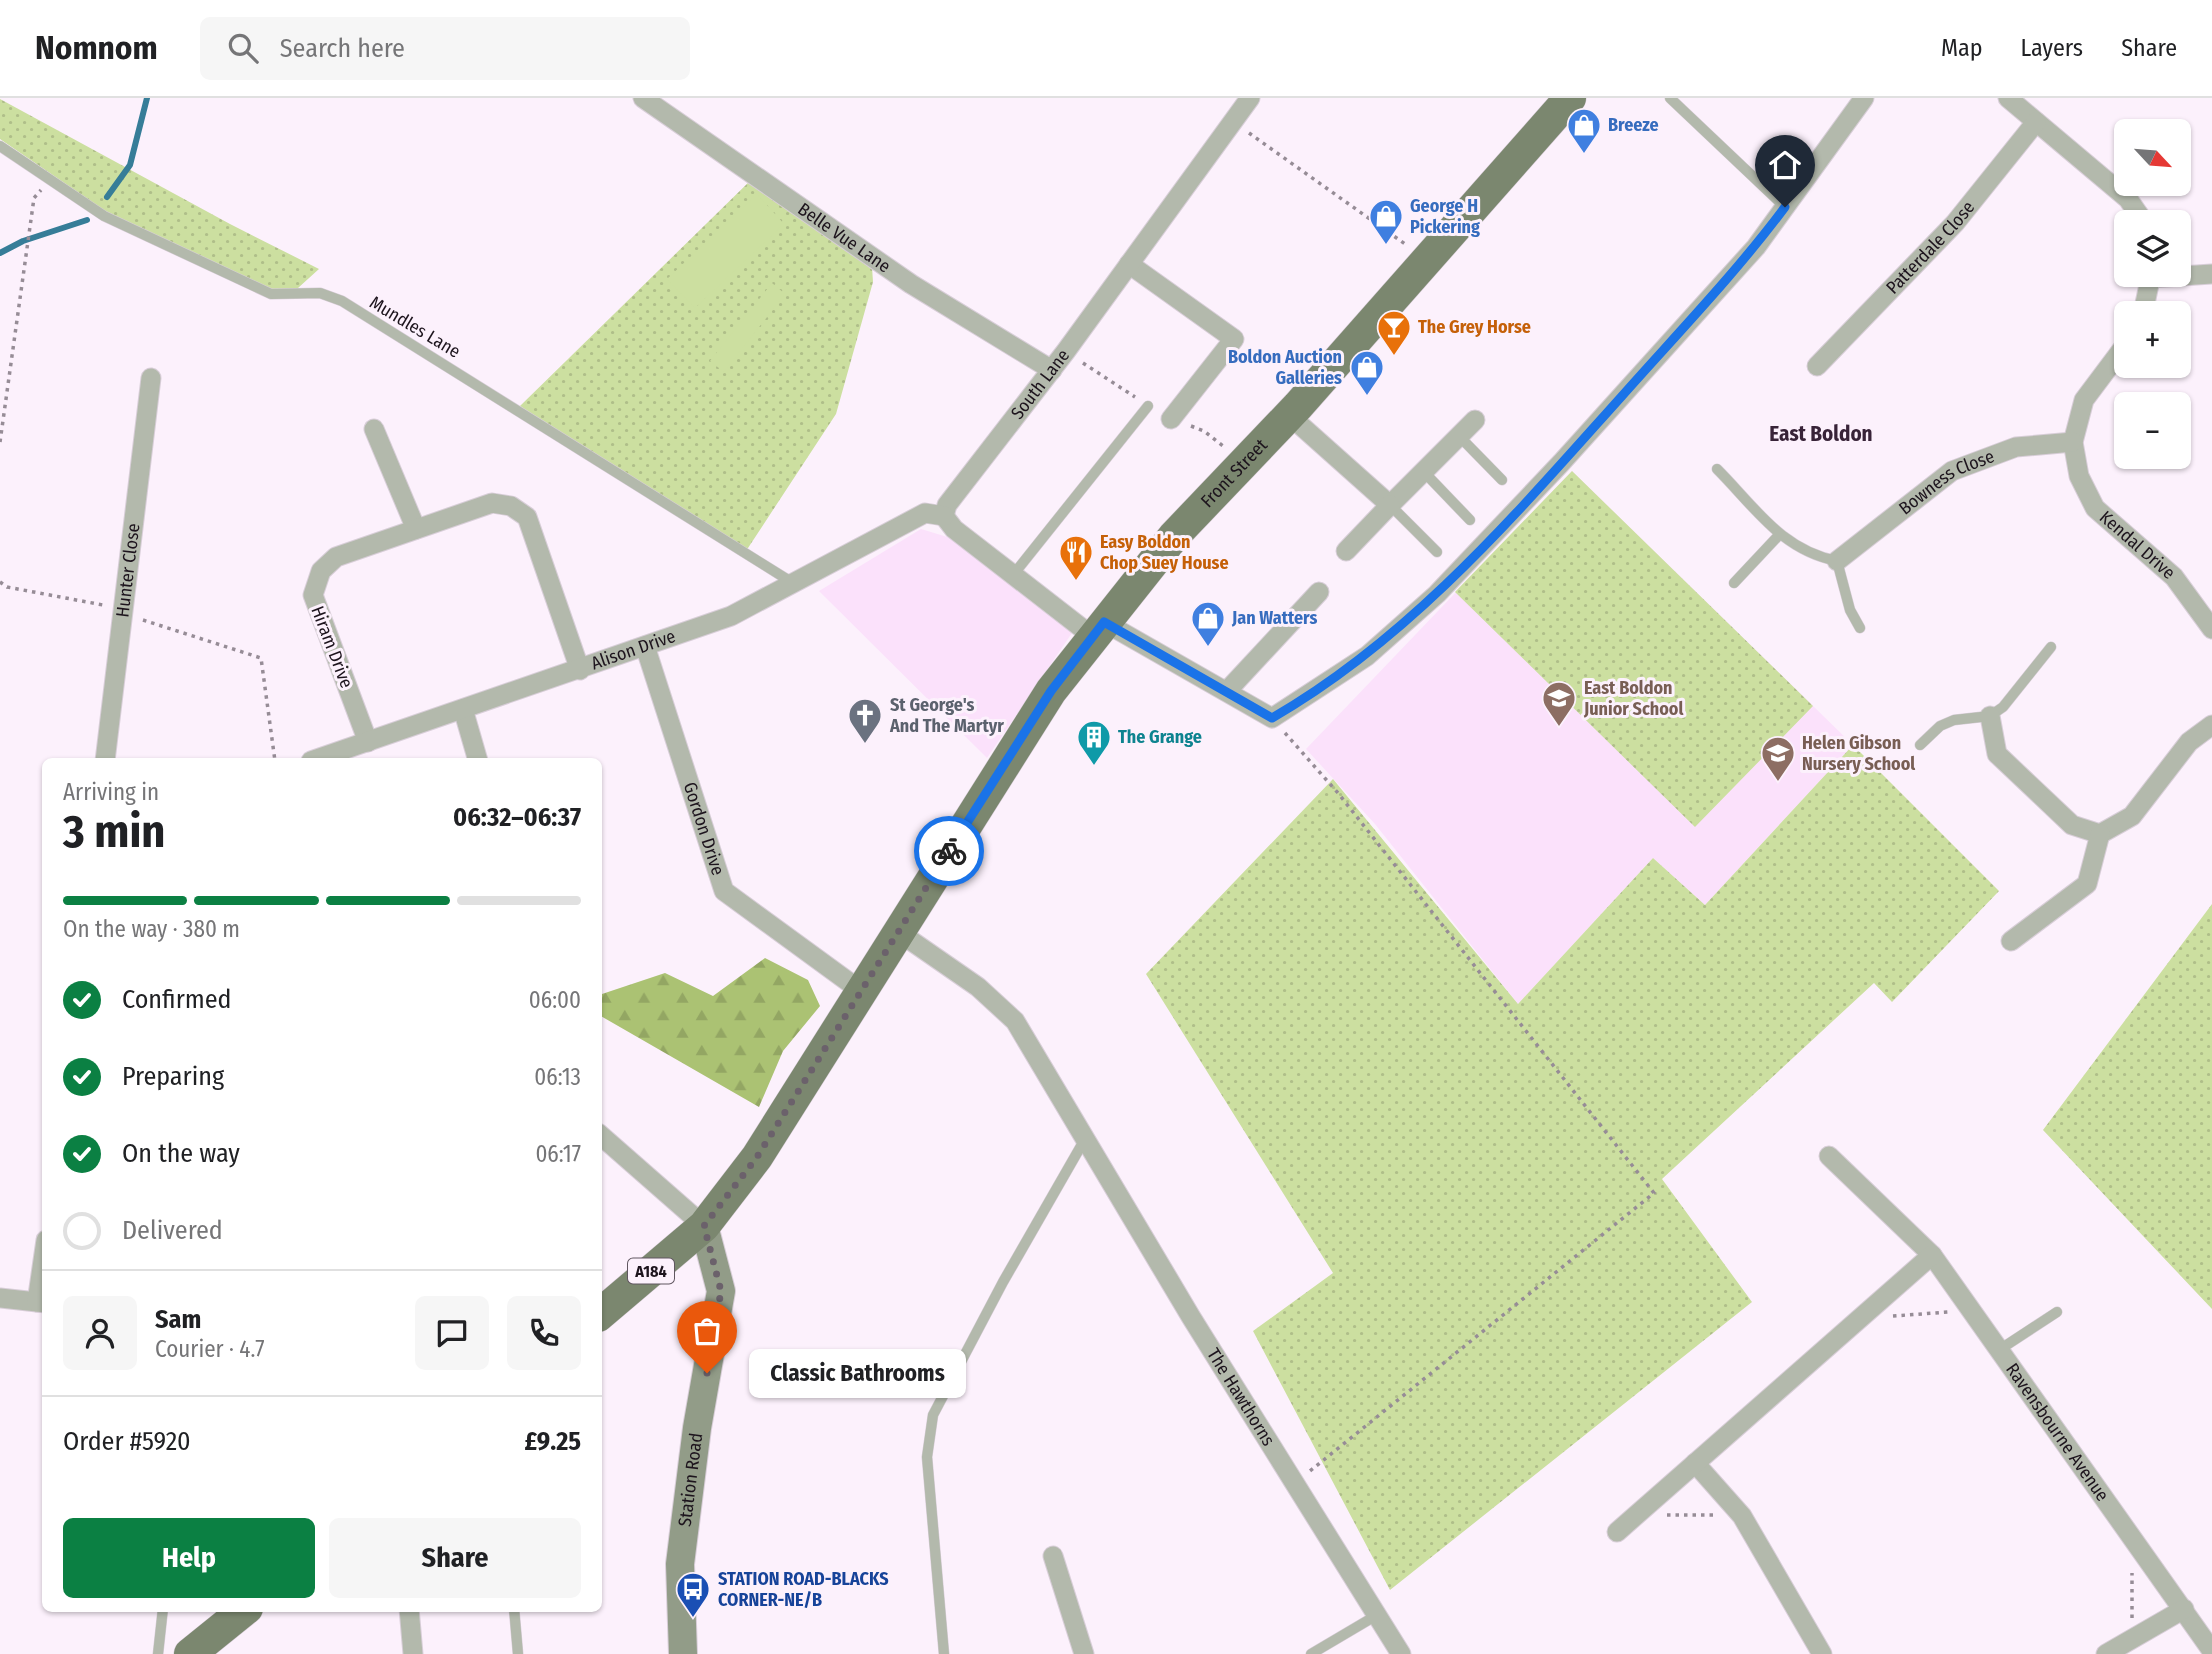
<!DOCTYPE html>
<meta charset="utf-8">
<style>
body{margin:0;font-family:"Fira Sans Condensed",sans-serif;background:#f6f6f6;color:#202124;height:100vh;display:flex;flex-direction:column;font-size:26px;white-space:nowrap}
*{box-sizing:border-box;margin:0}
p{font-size:23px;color:#757577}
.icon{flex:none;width:38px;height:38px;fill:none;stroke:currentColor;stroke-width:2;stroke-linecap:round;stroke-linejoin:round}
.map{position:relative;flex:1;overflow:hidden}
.drawer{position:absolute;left:42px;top:660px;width:560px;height:854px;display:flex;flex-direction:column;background:#fff;border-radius:10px;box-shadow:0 2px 5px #0004}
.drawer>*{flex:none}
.needle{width:46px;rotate:116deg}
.tools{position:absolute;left:2114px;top:21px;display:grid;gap:14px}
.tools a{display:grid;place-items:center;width:77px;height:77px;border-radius:10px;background:#fff;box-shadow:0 2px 5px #0004;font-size:35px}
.pin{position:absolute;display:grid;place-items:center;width:60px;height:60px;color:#fff;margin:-72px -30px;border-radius:50% 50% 50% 0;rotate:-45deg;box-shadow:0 0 7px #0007}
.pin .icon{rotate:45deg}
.courier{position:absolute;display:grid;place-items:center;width:70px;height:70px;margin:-35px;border:5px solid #1a73e8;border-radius:50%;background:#fff;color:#222;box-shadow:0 2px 9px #0007}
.bubble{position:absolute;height:49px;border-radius:10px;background:#fff;box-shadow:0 2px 5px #0004;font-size:23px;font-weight:700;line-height:49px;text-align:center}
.head em{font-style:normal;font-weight:700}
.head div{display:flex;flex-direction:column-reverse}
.head{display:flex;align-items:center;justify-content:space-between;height:119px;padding:0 21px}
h1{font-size:46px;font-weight:700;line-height:52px}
.bar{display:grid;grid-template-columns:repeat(4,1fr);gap:10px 7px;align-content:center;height:84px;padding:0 21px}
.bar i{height:9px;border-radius:5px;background:#e0e0e0}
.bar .active{background:#0b8043}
.bar p{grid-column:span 4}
.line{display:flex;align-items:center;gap:18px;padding:0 21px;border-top:2px solid #e0e0e0}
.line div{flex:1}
.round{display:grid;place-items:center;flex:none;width:74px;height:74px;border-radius:10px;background:#f6f6f6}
ol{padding:0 21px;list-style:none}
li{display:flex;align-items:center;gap:21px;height:77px}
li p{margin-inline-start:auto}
li .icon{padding:7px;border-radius:50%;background:#0b8043;color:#fff;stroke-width:4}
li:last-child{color:#757577}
li i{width:38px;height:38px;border:4px solid #e0e0e0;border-radius:50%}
.cta{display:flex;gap:14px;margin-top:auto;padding:14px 21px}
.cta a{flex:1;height:80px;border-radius:10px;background:#0b8043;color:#fff;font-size:28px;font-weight:700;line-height:80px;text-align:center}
.cta a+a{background:#f6f6f6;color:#202124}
header{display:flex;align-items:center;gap:42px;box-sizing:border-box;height:98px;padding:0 35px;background:#fff;border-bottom:2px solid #e0e0e0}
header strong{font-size:33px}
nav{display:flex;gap:38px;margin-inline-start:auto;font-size:24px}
.search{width:490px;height:63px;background:#f6f6f6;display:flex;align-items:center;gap:18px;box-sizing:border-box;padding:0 24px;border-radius:10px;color:#757577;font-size:26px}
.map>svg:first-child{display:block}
.built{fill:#fbe1fb}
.green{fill:url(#green-dots)}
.forest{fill:url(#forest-firs)}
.pitch{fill:#ccdfa0}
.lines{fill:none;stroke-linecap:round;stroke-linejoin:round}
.stream{stroke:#367d98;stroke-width:6}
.service-casing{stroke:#d8ced8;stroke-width:11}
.minor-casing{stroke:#d8ced8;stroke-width:21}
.secondary-casing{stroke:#d8ced8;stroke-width:30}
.primary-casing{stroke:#d8ced8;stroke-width:33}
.path{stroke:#968c96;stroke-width:3.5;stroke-dasharray:3.5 5;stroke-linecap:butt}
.service{stroke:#b3b9ac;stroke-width:10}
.minor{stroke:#b3b9ac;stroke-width:19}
.secondary{stroke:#929c88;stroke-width:28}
.primary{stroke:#7b876f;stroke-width:32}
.done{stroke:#6b616b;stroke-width:7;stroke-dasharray:0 12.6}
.route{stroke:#1a73e8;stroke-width:9}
.labels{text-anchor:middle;stroke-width:6;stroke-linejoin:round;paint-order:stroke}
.shield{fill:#fcf1fc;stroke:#605660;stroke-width:2}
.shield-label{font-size:16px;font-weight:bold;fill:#1d141d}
.shop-label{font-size:18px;font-weight:bold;fill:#366cbe;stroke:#fcf1fc;text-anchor:start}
.street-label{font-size:18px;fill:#1d141d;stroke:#fcf1fc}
.food-label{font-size:18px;font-weight:bold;fill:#c56008;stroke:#fcf1fc;text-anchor:start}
.education-label{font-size:18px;font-weight:bold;fill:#785e54;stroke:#fcf1fc;text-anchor:start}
.worship-label{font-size:18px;font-weight:bold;fill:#5b616d;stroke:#fcf1fc;text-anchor:start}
.culture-label{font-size:18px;font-weight:bold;fill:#0d838f;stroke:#fcf1fc;text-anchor:start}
.transit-label{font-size:18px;font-weight:bold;fill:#164399;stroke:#fcf1fc;text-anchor:start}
.quarter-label{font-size:21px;font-weight:bold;fill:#382338;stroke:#fcf1fc}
</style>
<header>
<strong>Nomnom</strong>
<div class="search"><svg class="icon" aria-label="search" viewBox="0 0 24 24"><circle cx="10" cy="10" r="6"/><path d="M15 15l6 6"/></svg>Search here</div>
<nav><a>Map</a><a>Layers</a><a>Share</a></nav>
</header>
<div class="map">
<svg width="2212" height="1556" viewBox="0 0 2212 1556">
<defs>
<pattern id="green-dots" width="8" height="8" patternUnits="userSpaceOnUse" patternTransform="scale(1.75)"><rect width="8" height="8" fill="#ccdfa0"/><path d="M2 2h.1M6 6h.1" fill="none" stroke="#afbe89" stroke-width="1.8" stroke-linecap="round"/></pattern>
<pattern id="forest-firs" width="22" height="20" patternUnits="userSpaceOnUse" patternTransform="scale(1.75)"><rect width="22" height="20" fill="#abc273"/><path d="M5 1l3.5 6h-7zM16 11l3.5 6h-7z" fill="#93a663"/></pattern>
</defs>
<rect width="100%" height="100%" fill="#fcf1fc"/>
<path class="built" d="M1572,373L1853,647L1705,807L1653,760L1518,906L1375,726L1306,651Z
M921,431L954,441L1074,532L987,660L819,493Z"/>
<path class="green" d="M0,1L230,126L319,171L298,190L272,193L108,115L0,41Z
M753,80L872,169L873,184L836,316L748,450L742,451L577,348L520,308Z
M1572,373L1813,608L1695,729L1455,494Z
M1853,647L1999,793L1892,904L1874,885L1662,1081L1752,1204L1390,1492L1253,1233L1333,1175L1146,876L1333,681L1518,906L1653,760L1705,807Z
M2212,806V1211L2043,1032Z"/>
<path class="forest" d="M765,860L808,882L820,908L783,953L759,1009L599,917V897L665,875L713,898Z"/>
<path class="pitch" d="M757,96L784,126L695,210L667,181Z
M772,185L785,196L724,274L710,263Z"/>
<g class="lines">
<path class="stream" d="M107,99L130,67L147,0
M0,155L23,143L87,122"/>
<defs>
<path id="service" d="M1670,0L1785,109
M0,48L104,118L271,196L320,195L342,203L793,485
M1459,338L1502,382
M1717,371C1755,409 1781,452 1837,463L1850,512L1860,530
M1423,373L1470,422
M1390,407L1437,454
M1013,477L1148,308
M1734,485L1780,436
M1920,647L1940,628L1954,622L1990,618L2003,609L2051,549
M1999,1252L2057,1214
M514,1510L518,1556
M158,1556L163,1510
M944,1556L927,1359L933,1317L1003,1184L1085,1041
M1311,1556L1377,1517"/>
<g id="minor">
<path id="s1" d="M643,0L911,186L1052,272"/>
<path d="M2008,0L2128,101L2144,124"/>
<path d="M1129,166L1234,241L1171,321"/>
<path d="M2151,180L2212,176"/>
<path d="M2143,215L2151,177"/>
<path id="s2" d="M2126,246L2084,302L2073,344L2079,378L2095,410L2174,479L2212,531"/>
<path id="s3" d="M1817,268L1955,125L2036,24"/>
<path d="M1289,317L1390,407L1475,322"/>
<path d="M374,331L416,431"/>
<path id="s4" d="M944,418L947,407L1066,253L1250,0"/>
<path d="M944,418L954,431L1092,538"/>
<path d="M1346,453L1390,407"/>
<path id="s5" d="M1837,463L1952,373L2016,349L2073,344"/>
<path d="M1104,524L1272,620L1367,558L1437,496L1561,365L1756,149L1864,0"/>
<path id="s6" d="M645,548L724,793L861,893"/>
<path d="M1227,593L1319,494"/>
<path d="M463,611L478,663"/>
<path d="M1990,618L1997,656L2072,727L2100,736L2132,718L2189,644L2212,627"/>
<path d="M368,644L313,497L321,473L336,459L492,405L511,408L527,419L580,572"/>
<path id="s7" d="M105,663L151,280"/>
<path id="s8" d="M311,663L731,518L925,415L944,418"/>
<path id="s9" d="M900,835L978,889L1015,923L1191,1219L1401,1556"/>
<path d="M2011,843L2087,786L2100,736"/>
<path d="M598,1035L704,1128"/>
<path id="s10" d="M1829,1058L1932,1157L2212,1553"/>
<path d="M0,1200L46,1205"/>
<path d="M37,1204L46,1142"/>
<path d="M1695,1365L1742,1418L1822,1556"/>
<path d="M1617,1434L1932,1157"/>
<path d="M1053,1458L1084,1556"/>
<path d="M409,1510L413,1556"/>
<path d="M2106,1556L2184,1511"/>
</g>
<g id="secondary">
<path id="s11" d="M683,1556L680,1466L697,1330L721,1193L704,1128"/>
</g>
<g id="primary">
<path id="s12" d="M598,1218L704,1128L757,1059L1051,593L1174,438L1298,308L1570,0"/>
<path d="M190,1556L247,1510"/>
</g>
</defs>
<use href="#service" class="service-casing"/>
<use href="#minor" class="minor-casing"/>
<use href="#secondary" class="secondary-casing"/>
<use href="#primary" class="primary-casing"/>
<path class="path" d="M1249,35L1405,146
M1083,265L1135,299
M1191,328L1204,333L1223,348
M0,344L34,100L41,92
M0,484L7,489L103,507
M143,522L261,560L275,663
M1285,635L1338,695L1654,1095L1310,1373
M1893,1218L1948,1214
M1667,1417H1716
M2132,1520V1475"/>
<use href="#service" class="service"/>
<use href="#minor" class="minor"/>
<use href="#secondary" class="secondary"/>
<use href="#primary" class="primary"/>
</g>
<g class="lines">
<path class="done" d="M707,1275L721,1193L704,1128L757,1059L949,753"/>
<path class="route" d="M949,753L1051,593L1104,524L1272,620C1411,540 1516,416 1622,298C1677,236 1735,176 1785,109"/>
</g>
<defs>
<symbol id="shop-pin" viewBox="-11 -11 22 30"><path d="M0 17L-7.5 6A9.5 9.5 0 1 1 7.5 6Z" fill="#3f7fe0" stroke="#fcf1fc"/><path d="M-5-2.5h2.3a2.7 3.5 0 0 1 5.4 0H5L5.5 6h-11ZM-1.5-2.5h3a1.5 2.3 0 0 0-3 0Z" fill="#fff"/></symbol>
<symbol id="bar-pin" viewBox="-11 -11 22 30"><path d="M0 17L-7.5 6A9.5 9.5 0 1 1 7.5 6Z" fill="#e8710a" stroke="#fcf1fc"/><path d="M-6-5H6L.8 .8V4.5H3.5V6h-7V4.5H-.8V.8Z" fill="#fff"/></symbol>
<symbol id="restaurant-pin" viewBox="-11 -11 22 30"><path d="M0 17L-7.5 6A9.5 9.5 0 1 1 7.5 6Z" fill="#e8710a" stroke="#fcf1fc"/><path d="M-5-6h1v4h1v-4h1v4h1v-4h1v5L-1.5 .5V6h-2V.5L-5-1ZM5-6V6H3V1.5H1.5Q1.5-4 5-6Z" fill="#fff"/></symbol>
<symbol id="school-pin" viewBox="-11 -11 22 30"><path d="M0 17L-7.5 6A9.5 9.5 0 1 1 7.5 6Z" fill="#8d6e63" stroke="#fcf1fc"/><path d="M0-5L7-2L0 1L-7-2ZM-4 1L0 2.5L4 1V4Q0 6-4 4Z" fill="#fff"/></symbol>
<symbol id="church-pin" viewBox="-11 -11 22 30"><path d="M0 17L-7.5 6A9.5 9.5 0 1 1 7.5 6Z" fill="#6b7280" stroke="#fcf1fc"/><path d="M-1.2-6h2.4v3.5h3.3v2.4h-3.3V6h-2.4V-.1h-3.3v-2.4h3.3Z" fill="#fff"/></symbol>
<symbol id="building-pin" viewBox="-11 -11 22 30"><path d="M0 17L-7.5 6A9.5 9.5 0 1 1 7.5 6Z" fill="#0f9aa8" stroke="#fcf1fc"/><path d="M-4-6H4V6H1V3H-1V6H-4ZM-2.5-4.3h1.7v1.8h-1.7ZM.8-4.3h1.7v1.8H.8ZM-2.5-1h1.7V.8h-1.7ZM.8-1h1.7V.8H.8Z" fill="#fff"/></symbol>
<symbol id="bus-pin" viewBox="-11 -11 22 30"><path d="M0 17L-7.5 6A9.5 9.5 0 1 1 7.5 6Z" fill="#1a4fb4" stroke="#fcf1fc"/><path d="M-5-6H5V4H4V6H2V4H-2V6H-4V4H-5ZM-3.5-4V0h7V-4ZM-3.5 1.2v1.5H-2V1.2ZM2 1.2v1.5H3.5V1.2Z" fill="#fff"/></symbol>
</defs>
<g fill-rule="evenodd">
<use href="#shop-pin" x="1565" y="8" width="38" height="52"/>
<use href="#shop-pin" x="1367" y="99" width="38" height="52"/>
<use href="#bar-pin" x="1375" y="210" width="38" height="52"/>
<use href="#shop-pin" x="1348" y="250" width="38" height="52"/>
<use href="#restaurant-pin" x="1057" y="435" width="38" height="52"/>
<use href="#shop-pin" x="1189" y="501" width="38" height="52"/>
<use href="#school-pin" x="1540" y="581" width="38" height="52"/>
<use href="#church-pin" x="846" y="598" width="38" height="52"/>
<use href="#building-pin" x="1075" y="620" width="38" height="52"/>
<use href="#school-pin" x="1759" y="636" width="38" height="52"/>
<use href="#bus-pin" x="674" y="1472" width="38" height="52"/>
</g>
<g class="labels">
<rect class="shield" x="628" y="1160.5" width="46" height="25" rx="5"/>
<g class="shield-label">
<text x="651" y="1179">A184</text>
</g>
<g class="shop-label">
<text x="1608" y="33">Breeze</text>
<text x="1410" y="114">George H<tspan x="1410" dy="21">Pickering</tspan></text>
<text x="1342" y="265" text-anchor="end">Boldon Auction<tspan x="1342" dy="21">Galleries</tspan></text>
<text x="1232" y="526">Jan Watters</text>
</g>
<g class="street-label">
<text dy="6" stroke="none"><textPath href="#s1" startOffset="245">Belle Vue Lane</textPath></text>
<text dy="6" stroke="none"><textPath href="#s3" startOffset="164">Patterdale Close</textPath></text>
<text transform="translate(415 229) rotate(31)" y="6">Mundles Lane</text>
<text dy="6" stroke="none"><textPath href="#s4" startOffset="164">South Lane</textPath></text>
<text dy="6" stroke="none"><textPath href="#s12" startOffset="1062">Front Street</textPath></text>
<text dy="6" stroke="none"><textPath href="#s5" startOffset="136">Bowness Close</textPath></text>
<text dy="6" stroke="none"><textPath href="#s2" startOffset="240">Kendal Drive</textPath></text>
<text dy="6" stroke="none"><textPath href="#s7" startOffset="192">Hunter Close</textPath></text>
<text transform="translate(332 549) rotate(69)" y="6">Hiram Drive</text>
<text dy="6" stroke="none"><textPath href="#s8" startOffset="341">Alison Drive</textPath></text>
<text dy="6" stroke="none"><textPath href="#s6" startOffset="192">Gordon Drive</textPath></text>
<text dy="6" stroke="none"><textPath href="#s9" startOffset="584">The Hawthorns</textPath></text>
<text dy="6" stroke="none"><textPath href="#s10" startOffset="360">Ravensbourne Avenue</textPath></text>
<text dy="6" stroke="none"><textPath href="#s11" startOffset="175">Station Road</textPath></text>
</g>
<g class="food-label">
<text x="1418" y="235">The Grey Horse</text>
<text x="1100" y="450">Easy Boldon<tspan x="1100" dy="21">Chop Suey House</tspan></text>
</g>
<g class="education-label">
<text x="1584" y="596">East Boldon<tspan x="1584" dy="21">Junior School</tspan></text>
<text x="1802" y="651">Helen Gibson<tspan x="1802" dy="21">Nursery School</tspan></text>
</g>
<g class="worship-label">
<text x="890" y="613">St George's<tspan x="890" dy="21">And The Martyr</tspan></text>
</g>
<g class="culture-label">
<text x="1118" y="645">The Grange</text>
</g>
<g class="transit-label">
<text x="718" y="1487">STATION ROAD-BLACKS<tspan x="718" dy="21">CORNER-NE/B</tspan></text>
</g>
<g class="quarter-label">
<text x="1821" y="343">East Boldon</text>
</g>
</g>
</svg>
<div class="tools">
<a><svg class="needle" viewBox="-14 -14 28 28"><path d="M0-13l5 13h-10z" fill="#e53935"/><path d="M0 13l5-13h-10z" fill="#757577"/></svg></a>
<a><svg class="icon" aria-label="layers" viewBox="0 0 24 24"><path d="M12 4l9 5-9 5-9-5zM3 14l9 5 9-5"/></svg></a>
<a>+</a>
<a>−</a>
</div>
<div class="pin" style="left:707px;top:1275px;background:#ea580c"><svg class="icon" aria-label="bag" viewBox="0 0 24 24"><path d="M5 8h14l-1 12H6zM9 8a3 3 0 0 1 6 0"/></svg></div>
<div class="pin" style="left:1785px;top:109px;background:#1f2937"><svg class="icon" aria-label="home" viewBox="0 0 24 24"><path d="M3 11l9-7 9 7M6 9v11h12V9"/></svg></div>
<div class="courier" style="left:949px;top:753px"><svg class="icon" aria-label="bike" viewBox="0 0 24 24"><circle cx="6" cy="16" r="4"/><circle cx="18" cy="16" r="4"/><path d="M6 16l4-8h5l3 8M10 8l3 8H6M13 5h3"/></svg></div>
<div class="bubble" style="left:749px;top:1251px;width:217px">Classic Bathrooms</div>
<section class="drawer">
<div class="head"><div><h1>3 min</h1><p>Arriving in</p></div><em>06:32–06:37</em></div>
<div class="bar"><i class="active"></i><i class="active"></i><i class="active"></i><i></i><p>On the way · 380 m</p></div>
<ol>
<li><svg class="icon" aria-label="check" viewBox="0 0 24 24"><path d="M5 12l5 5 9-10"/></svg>Confirmed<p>06:00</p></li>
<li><svg class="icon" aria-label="check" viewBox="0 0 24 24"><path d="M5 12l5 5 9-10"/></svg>Preparing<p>06:13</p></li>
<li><svg class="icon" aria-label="check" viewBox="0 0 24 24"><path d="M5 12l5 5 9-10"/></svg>On the way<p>06:17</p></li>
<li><i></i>Delivered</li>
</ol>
<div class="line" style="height:126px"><a class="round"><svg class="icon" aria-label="person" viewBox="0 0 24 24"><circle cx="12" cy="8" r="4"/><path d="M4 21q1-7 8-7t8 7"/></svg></a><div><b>Sam</b><p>Courier · 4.7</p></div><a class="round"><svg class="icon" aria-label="chat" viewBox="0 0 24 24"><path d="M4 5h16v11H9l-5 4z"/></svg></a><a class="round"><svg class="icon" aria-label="phone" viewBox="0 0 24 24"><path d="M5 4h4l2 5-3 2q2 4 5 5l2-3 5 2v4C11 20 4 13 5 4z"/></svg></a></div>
<div class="line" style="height:91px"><div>Order #5920</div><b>£9.25</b></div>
<div class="cta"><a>Help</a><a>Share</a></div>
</section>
</div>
